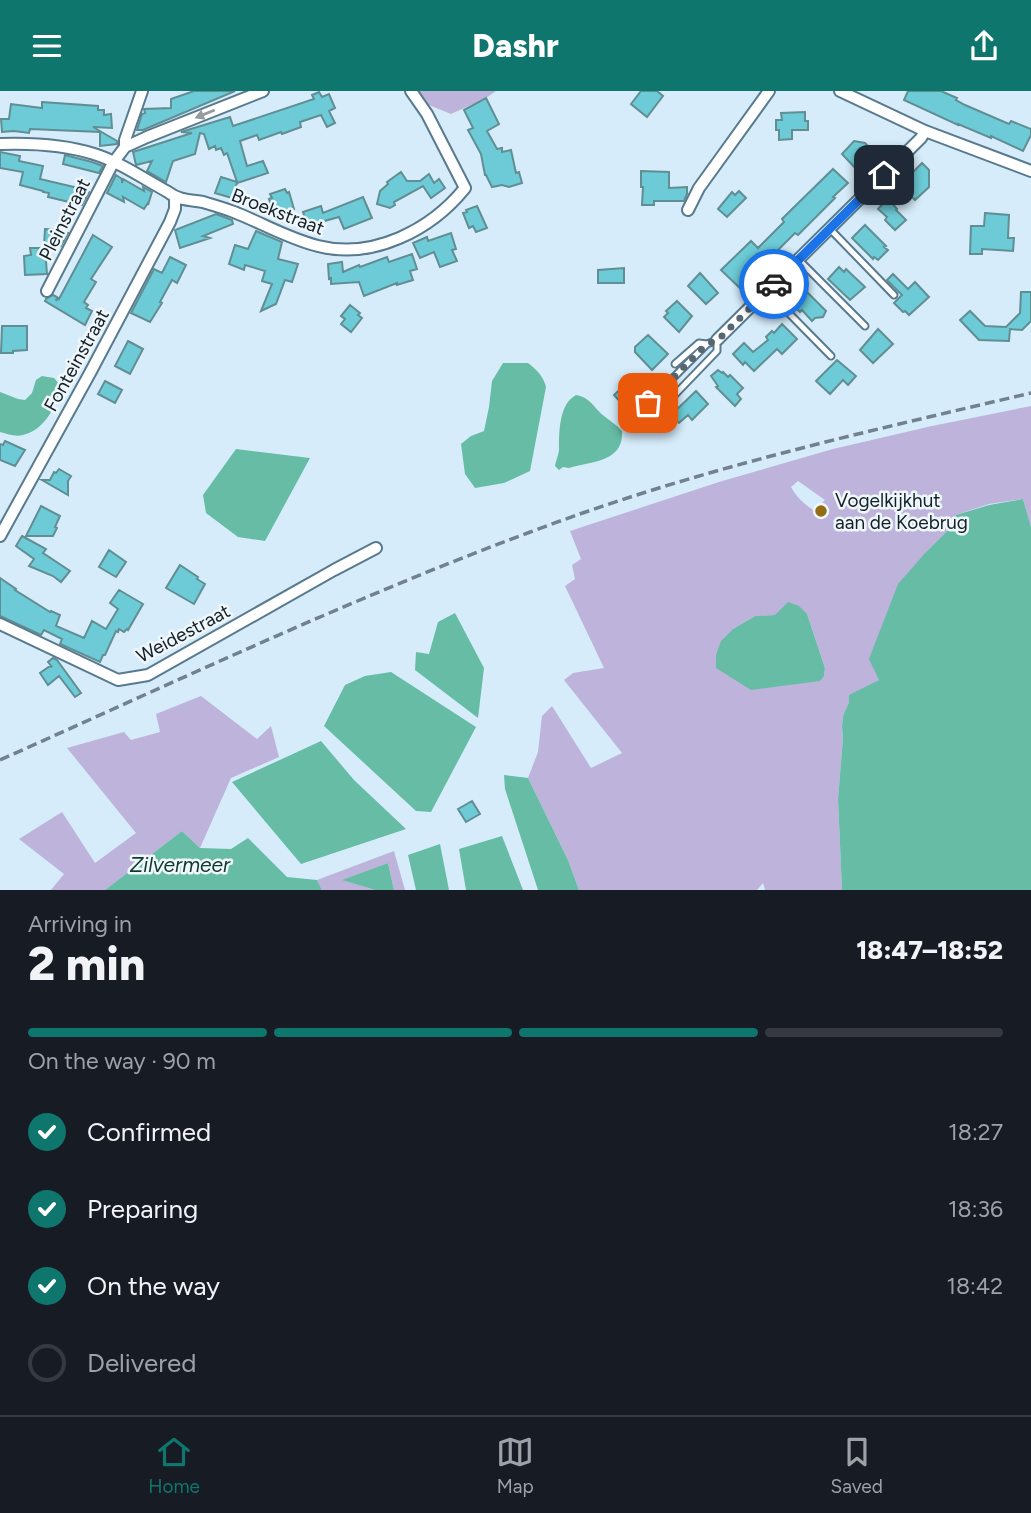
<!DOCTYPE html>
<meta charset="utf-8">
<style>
body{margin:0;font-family:Figtree,sans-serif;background:#242831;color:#f1f3f6;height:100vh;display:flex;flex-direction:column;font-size:26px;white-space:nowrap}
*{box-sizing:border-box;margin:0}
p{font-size:23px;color:#9ea1a6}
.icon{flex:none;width:38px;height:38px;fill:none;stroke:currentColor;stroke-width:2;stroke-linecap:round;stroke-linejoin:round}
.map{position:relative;height:799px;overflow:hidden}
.panel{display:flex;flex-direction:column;background:#171b24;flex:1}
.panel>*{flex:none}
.pin{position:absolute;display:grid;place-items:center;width:60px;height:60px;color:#fff;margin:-30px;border-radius:14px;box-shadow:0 4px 10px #0006}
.courier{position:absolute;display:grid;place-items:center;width:70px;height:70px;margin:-35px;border:5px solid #1a73e8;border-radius:50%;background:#fff;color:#222;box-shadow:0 2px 9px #0007}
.headline em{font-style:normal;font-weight:800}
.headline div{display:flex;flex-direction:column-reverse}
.headline{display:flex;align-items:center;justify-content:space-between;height:119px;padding:0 28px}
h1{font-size:46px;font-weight:800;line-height:52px}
.bar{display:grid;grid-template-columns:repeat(4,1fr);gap:10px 7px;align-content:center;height:84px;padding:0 28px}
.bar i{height:9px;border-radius:5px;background:#363941}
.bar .active{background:#0f766e}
.bar p{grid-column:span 4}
ol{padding:0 28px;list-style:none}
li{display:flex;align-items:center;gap:21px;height:77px}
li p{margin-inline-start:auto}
li .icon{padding:7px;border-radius:50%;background:#0f766e;color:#fff;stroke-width:4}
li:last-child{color:#9ea1a6}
li i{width:38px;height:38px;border:4px solid #363941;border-radius:50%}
header{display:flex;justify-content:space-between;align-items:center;height:91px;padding:0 28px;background:#0f766e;color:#fff;font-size:32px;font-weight:800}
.dock{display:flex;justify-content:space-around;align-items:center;height:98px;border-top:2px solid #363941;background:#171b24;font-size:19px;color:#9ea1a6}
.dock a{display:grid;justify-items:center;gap:4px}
.dock .active{color:#0f766e}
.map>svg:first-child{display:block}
.green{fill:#bdb3db;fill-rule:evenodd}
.water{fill:#66bca5}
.building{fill:#6ccbd6;stroke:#618e93;stroke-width:2}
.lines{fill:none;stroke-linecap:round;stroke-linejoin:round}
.lane-casing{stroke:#587a8e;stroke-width:9}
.street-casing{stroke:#587a8e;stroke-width:14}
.lane{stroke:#fff;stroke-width:5}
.street{stroke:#fff;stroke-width:10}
.rail{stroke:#71828e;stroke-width:3.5;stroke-dasharray:10 5;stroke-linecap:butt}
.oneway{fill:#959b9f}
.done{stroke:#576772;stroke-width:7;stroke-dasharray:0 12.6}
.route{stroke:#1a73e8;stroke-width:9}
.poi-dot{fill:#936d16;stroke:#f0f7fb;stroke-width:2.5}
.labels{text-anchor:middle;stroke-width:5;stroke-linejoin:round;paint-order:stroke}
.street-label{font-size:19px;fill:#132029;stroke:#f0f7fb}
.poi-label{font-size:19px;fill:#132029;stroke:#f0f7fb;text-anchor:start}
.water-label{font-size:21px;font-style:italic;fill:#10392f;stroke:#f0f7fb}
</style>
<header><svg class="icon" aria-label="menu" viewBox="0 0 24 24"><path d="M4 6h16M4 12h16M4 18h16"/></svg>Dashr<svg class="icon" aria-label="share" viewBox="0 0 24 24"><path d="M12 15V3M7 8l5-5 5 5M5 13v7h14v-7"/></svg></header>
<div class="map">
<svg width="1031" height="799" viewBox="0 0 1031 799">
<rect width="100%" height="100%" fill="#d6ecfa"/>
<path class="green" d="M414,0H496L486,7L451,23L419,10Z
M1031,315V436L1023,408L989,413L956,424L952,435L927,460L879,589L849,611L843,625L842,636L843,647L838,708L842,799H765L763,792L757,799H579L568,769L528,687L538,661L542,625L552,615L591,677L622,662L564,589L573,582L604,577L565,495L575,488L572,474L581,468L570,440L719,391L833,358L932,335ZM798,390L825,409L821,413L826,416L822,424C810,418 797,408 791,396ZM807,523L825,577L824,585L733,538L755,525Z
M201,605L257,648L271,635L279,666L231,687L200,757L182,740L105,799H51L64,783L19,748L62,721L95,772L136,742L67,657L124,641L131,649L160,641L156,623Z
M394,760L405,799H394L388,772L343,789L375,799H322L317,789Z"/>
<path class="water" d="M503,272H528C537,279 543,285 546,296L530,380L504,392L475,397L465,383L461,353L471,345L484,340L489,316L492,290Z
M42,285L54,287L61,295C57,314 45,339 23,344C15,346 8,343 0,341V301L18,308L25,309L32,302L36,289Z
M576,304C590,306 594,317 604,325C610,330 617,334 622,340C624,371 592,370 569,377L563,376L559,379L555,375C556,369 559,363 559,358C559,341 559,313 576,304Z
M236,358L310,367L265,450L238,446L206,422L203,404Z
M1023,408L1031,436V799H842L838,708L843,647L842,636L843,625L849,611V604L879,589L869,568L898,493L927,460L952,435L956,424L989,414Z
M788,511L799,515L807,523L825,577L824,585L820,590L751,599L716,577V564L721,550L733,538L755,525L775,524Z
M455,522L484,577L478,627L415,579L416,561L429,563L438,531Z
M391,581L476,636L431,721L416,720L324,635L345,594L365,585Z
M321,650L354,689L406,738L301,773L232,691Z
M504,684L528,687L568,769L579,799H538L505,698Z
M182,740L200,757L231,758L248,747L287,786L317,789L322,799H105Z
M502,745L523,799H466L459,758Z
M440,753L449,799H416L408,764Z
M388,772L394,799H375L342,789Z"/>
<path class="building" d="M194,0H235L143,39H137L142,23L145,22L144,18L171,17V8Z
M641,0H657L663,5L647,26L631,13Z
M908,0H941L957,7L956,9L965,14L1009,33L1011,30L1031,38V44L1023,60L991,45V47L958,33V34L904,9Z
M319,1L322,6L329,3L335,17L329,20L335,32L327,36L321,24L300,31L301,36L282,43L281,41L259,49L257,44L240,50L247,75L263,70L268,82L237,92L232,107L215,102L221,86L237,91L227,62L224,64L221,57L216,59L215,55L209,58L204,43L200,42L195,63L173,70L166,91L147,80L152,70L136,74L133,61L192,42L181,41L230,26L233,35L314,8L312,4Z
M486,7L499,33L487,40L497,58L502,57V61L511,59L516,82L519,81L522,92L509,96L502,94L492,96L486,84H485L481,63L468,39L473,37L464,19Z
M42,11L98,15V19H104V24L111,23L112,37L93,36L117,50V53L100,55V41L30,38L29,42L14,40L2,41L1,28H9L11,13L42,17Z
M805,21V30H808V39H792V48L779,49V39H776V29H782L781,22Z
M854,50L865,52L877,64L859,81L842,63Z
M0,61L20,65L19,70L43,75L40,88L87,99V100L89,101L82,114L48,106L49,102L43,101V100L20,94L23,81L0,77Z
M65,64L92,71L103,75L99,82L63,73Z
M922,72L929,79V96L915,109L902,96L909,89L907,87Z
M833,78L848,92L833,106L835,107L798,144L795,142L764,173L758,166L742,182L750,191L742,199L721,179L751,150L758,157L784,131L782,128Z
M641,80L669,81V97L687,96V103L684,110H654V114H642L643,96H641Z
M401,81L407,90H420L429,83L434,92L439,88L445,97L431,107L423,95L394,111L395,114L390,117L377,113L380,100L388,93L387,91Z
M116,84L122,88V92L123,88L144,100L143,96L152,101L148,114V112L144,118L123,106L124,111L107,102Z
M285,98L287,102L289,101L294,118L274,124L269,108L272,107L270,103Z
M739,100L746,107L727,126L718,118L732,101L735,104Z
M363,106L372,127L344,138L339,126L321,131L323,136L309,140L303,121L321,115L323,122Z
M888,107L897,118L896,119L906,129L895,139L885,129L887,126L878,118Z
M477,115L487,137L476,141L473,135L469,137L463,122L467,121L466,119Z
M985,122L1009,124L1008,147H1014L1013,160L982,158V163H970L971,135H984Z
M216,123L232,129L233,133L203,145L210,147L180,157L175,139Z
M865,134L886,155L884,156L888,159L878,169L874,166L873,168L852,147Z
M45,138L62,139V142H68L61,155H44Z
M256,140L282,151L278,168L298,173L292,191L285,189L276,213L261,220L272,193L262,190L265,180L245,174L244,179L229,173L235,154L248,158Z
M451,142L456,158L452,159L457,170L440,176L434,161L420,167L413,152L427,146L428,150Z
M93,144L112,156L91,188L96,191L84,211L88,214L86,217L92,220L85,234L45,210L46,208L53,204L57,206L56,210L58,207L59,208Z
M30,157H45L47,183L25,184L24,165L31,164Z
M412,163L417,178L410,180L413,189L397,194V192L364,205L359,191L331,193V187L329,188L328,173L342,171L343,181L359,174L360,176L387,166L389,171Z
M170,166L186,174L177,192L172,189L160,211L162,212L150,231L131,222L154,178L162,182Z
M839,176L844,181L846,178L865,196L850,209L828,188Z
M624,177V192H598V179Z
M700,182L718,202L706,213L688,195Z
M893,183L908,198L915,191L929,206L909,224L905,220L903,221L894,212L902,204L887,189Z
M806,200L826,220L823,226L815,227L812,230L802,219L800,221L793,214Z
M1021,201H1031V230L1022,239L1010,238L1009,250L979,249L960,229L970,220L985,235L1006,236L1020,222Z
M677,210L692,225L679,241L664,226L668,222L666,220Z
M350,214L360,222L358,224L362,227L351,241L341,233L345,228L341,225Z
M782,233L797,248L782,263L777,258L754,280L745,271L743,274L733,263L744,252L753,261L768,249L766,246L772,240L774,242Z
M2,235H27V259L13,260V262H1Z
M878,238L893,253L873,272L860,259Z
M648,244L668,263L652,279L635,261V256Z
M128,250L143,258L130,283L115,275Z
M837,269L856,285L848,294L843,289L830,303L816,290Z
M718,279L722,282L723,281L728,286L730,284L743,297L737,303L741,308L735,315L716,296L718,295L711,285Z
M105,290L122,299L115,312L98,303Z
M629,290L641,303L626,317L614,304Z
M696,300L708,313L692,329L688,324L679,332L671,324Z
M5,350L25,359L15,375L0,369V353L3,354Z
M59,378L71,385L68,390V404L42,389H50L54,381L56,382Z
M41,415L60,425L55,436L57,437L53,445H26Z
M22,445L46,458L43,462L70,480L61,491L53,485L29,475L34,468L16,455Z
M109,459L126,471L116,486L99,476Z
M180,474L198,486L197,488L205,493L194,513L166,497Z
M0,487L16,498L15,499L50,521L51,520L60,524L56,535L84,547L92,530L106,538L118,518L110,512L119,499L143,513L128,539L127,538L124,541L119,538L118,541L116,540L105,564H103L100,571L60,553L62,548L44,539L41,544L0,525Z
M53,567L57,569L81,602L75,606L59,585L48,594L40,582L50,575L52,576L48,571Z
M472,710L480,723L466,731L458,718Z"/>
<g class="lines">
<defs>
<path id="lane" d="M830,138L894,204
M799,169L865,235
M767,200L831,265
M675,273L699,252L707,253
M648,312L707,253L717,249V260L665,314"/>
<path id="street" d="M840,0L925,40L1031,80
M0,53C29,52 66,54 94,63C120,71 144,88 168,101C178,109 190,109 203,111C213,114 224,117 234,121C262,132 289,148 318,155C373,169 431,139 465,97L427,23L411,0
M125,56V49L142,0
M688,119L699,97L769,0
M47,200L113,72L125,56L147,46L263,0
M717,249L921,47L925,40
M0,445L90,282L170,131L175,118V107
M0,533L118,589L148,584L334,479L376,457"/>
</defs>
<use href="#lane" class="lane-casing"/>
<use href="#street" class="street-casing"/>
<use href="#lane" class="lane"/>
<use href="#street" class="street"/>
<path class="rail" d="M0,669C186,586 371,498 563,429C715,374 874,339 1031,302"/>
</g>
<defs><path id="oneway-solid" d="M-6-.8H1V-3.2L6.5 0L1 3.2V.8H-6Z" transform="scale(1.75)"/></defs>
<use class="oneway" href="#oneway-solid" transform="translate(205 23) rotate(158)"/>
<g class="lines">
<path class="done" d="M648,312L707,253L718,249L774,193"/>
<path class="route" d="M774,193L884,84"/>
</g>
<circle class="poi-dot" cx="821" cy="420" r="7"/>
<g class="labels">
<g class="street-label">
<text transform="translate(278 120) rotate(21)" y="7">Broekstraat</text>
<text transform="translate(64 128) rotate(-63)" y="7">Pleinstraat</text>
<text transform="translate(76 269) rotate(-61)" y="7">Fonteinstraat</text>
<text transform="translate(183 542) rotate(-28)" y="7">Weidestraat</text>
</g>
<g class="poi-label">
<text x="835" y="416">Vogelkijkhut<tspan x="835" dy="22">aan de Koebrug</tspan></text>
</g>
<g class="water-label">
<text x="180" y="781">Zilvermeer</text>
</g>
</g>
</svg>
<div class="pin" style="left:648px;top:312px;background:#ea580c"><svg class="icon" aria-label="bag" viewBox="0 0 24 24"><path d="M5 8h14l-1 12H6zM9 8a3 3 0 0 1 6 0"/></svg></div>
<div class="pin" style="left:884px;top:84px;background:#1f2937"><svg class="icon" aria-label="home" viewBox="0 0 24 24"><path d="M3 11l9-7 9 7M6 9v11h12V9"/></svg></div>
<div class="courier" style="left:774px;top:193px"><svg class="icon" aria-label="car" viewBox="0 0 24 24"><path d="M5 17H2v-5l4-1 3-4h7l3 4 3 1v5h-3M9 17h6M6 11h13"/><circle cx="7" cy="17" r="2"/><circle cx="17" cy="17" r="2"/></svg></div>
</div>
<section class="panel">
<div class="headline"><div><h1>2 min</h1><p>Arriving in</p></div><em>18:47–18:52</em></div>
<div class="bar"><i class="active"></i><i class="active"></i><i class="active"></i><i></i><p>On the way · 90 m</p></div>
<ol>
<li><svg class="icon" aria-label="check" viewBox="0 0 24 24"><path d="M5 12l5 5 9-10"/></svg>Confirmed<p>18:27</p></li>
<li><svg class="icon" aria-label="check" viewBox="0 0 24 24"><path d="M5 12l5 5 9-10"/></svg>Preparing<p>18:36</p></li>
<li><svg class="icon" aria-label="check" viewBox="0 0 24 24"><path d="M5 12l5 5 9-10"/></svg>On the way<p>18:42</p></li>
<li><i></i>Delivered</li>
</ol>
</section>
<nav class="dock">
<a class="active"><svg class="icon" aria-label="home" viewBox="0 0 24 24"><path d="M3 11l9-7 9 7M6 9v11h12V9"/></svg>Home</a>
<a><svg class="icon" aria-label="map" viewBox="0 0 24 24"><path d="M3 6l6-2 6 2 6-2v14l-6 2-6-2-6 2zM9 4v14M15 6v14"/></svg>Map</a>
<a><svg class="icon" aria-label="saved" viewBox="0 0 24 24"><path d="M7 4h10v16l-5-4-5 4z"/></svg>Saved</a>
</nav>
